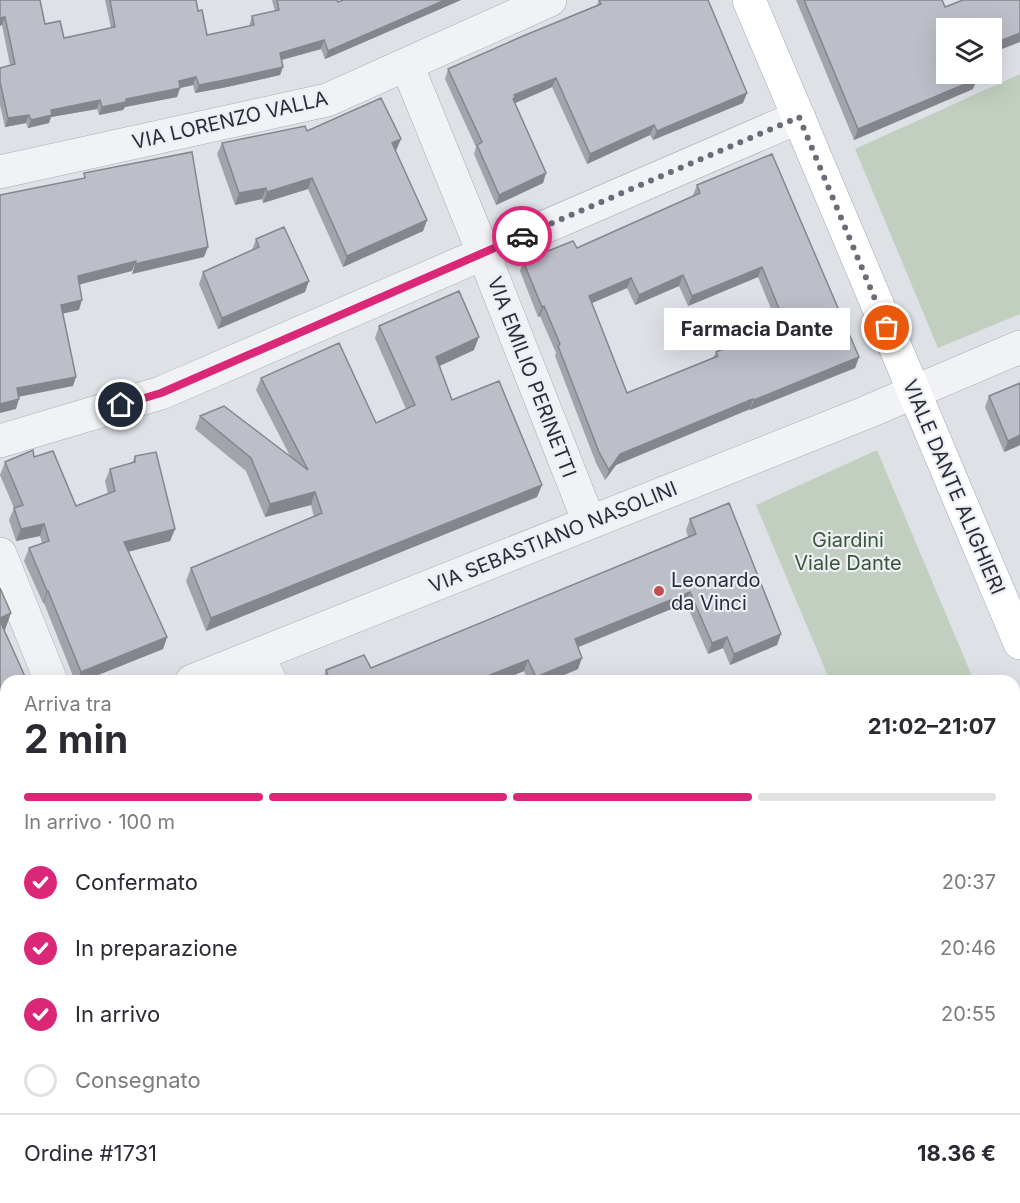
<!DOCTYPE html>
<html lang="it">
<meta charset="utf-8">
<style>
body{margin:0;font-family:Inter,sans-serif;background:#f7f7f7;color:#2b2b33;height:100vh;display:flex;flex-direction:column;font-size:22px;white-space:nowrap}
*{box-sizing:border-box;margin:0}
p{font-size:20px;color:#7c7c81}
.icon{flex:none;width:33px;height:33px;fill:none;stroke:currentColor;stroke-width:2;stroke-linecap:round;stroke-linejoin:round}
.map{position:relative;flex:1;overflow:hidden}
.side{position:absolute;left:0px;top:675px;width:1020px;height:528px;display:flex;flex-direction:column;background:#fff;border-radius:18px 18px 0 0;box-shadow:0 6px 24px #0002}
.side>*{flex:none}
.controls{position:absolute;left:936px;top:18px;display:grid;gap:12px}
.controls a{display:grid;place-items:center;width:66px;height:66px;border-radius:0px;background:#fff;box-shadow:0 6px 24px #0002;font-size:30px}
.pin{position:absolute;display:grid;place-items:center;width:51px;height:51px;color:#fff;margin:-26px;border:3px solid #fff;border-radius:50%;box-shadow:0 2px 6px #0007}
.courier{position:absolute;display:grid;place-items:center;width:60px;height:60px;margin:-30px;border:4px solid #db2777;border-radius:50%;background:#fff;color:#222;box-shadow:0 2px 8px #0007}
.bubble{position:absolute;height:42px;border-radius:0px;background:#fff;box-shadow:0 6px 24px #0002;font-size:20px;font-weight:700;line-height:42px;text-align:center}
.overview em{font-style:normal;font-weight:700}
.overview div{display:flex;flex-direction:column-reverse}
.overview{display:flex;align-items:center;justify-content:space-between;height:102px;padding:0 24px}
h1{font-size:39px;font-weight:700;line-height:45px}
.bar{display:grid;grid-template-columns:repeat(4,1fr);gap:9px 6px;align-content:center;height:72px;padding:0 24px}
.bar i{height:8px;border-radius:4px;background:#e1e1e2}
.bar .current{background:#db2777}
.bar p{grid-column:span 4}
.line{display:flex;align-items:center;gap:15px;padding:0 24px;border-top:2px solid #e1e1e2}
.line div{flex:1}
ol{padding:0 24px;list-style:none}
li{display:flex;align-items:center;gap:18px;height:66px}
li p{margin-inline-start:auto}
li .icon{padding:6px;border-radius:50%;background:#db2777;color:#fff;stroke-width:4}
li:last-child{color:#7c7c81}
li i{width:33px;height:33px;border:3px solid #e1e1e2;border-radius:50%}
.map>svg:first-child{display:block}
.green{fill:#c2cfc0}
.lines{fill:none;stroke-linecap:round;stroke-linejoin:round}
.minor-casing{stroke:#a8abb3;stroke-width:34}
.major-casing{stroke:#9fa4b1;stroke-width:34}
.minor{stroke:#f1f2f5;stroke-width:33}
.major{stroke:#fff;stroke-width:33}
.wall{fill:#a2a4ac;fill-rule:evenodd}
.shaded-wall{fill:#84868c}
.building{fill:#bcbfc8;stroke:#84868c;stroke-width:1.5;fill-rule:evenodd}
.done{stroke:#686d78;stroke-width:6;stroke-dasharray:0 10.8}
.route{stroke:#db2777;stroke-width:8}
.poi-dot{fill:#c04f52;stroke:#eeeff4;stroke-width:2}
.labels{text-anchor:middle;stroke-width:4.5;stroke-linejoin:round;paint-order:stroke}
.street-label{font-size:20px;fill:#292e3c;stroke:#eeeff4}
.park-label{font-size:20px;fill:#3a5638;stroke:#eeeff4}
.poi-label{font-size:20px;fill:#292e3c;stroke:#eeeff4;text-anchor:start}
</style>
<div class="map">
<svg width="1020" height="1203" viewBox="0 0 1020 1203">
<rect width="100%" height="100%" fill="#dee1e6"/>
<path class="green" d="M1020,74V314L938,348L855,149Z
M877,450L974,681H830L756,505Z
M1014,776L1020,790V1073L1014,1076Z"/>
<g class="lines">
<defs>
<path id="minor" d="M407,65L483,252L589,522
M0,172L327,100L550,0
M0,441L161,393L799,117
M0,554L51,681
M258,655L270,681
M192,681L865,413L1020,347
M0,758L6,756"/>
<path id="major" d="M749,0L1020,643"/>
</defs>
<use href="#minor" class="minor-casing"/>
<use href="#major" class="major-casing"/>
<use href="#minor" class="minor"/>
<use href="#major" class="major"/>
</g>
<path class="wall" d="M0,0L45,24L64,38L111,28L105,0H196L198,11L207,35L249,26L252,16L275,11L272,0H337L338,2L461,0L325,59L321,49L282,60L283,67L280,75L227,87L195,93L193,85L180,88L177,97L125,107L123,110L99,115L97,109L51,117L49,123L28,128L26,123L5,127L0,105V68L10,65L2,25Z
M599,0L743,103L653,140L650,135L587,164L552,87L515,103L546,173L543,183L496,205L474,154L476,147L445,79L448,69L597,5Z
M796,0H942L946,28L973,89L854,140Z
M307,131L396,151H395L427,220L423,231L343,267L308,189L263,203L262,199L235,205L217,154L222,143Z
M697,185L859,357L855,368L750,410V409L616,465L605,480L596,463L555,356L556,353L540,316L538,317L520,271L523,261L577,248L693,196V195ZM758,277L778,326L716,352L713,358L627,393L592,303L627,288L635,305L679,286L688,306Z
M256,239L305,292L218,329L199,284L203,272L252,250Z
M379,326L474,350L439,366L452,400L542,485L537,497L206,631L186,581L191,568L314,517L311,505L265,517L246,471L195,429L200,416L290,456L256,390L261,378L376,423L406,409L375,338Z
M989,396L1020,445L1004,452L985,407Z
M135,456L175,529L170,541L128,552L167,637L163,649L83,681H75L44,603H43L24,561L29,548L42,543L40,536L16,541L9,520L14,508L0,475L5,462L34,457L76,506L108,494L105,481L110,469L132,463Z
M690,519L777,645L730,665L723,648L708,654L686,603L578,647V669L550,681H528L524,671L499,681H322L326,670L371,668L688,537L686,530Z
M96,1197H186L172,1203H98Z
M206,1197H443V1199L432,1203H209Z
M534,1197H679L664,1203H537Z
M984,1197H1014L1020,1203H987Z"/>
<path class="shaded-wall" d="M445,0H461L325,59L328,51Z
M5,17L2,25L0,26V18Z
M1020,33V42L992,53V44Z
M324,40L321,49L277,61L280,53Z
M283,67L280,75L227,87L195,93L199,85Z
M196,77L193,85L180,88L177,97L125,107L123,110L99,115L102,107L179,81Z
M556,78L552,87L513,104L509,108L514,95Z
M977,79L973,89L854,140L858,129Z
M747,93L743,103L653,140L657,131Z
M100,100L97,109L51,117L49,123L28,128L31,120L51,110Z
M29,115L26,123L5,127L8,118Z
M654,125L650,135L587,164L590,154Z
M401,139L396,151L388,155L392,143Z
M546,173L543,183L496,205L499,195Z
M312,178L308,189L263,203L267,192Z
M266,188L262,199L235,205L239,193Z
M427,220L423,231L343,267L347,256Z
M208,247L204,257L132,274L135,264Z
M136,261L132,271L74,286L78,276Z
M762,267L758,277L688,306L692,296Z
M683,275L679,286L635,305L639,295Z
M631,278L627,288L585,306L589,296Z
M309,281L305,292L218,329L222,318Z
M82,300L79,310L57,315L61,305Z
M544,306L540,316L538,317L542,307Z
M479,337L474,350L431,370L436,357Z
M859,357L855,368L750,410L754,400Z
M76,377L73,386L13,398L17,388Z
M19,399L16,409L0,413V404Z
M753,399L750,409L616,465L605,480L609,470L620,454Z
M1020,435V445L1004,452L1008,441Z
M542,485L537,497L206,631L211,618Z
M315,492L311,505L265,517L270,504Z
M44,524L40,536L16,541L21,529Z
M175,529L170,541L119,554L124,542Z
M47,591H48L44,603H43Z
M690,592L686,603L571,650L575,639Z
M11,613L5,630L0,632V618Z
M781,634L777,645L730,665L734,654Z
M167,637L163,649L83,681H77L81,672Z
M727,637L723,648L708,654L712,643Z
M582,658L578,669L550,681H534L536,677Z
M528,660L524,671L499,681H475Z
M6,701V715L0,717V703Z
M6,972V982L0,985V974Z
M65,1197H90L76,1203H50Z
M164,1197H186L172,1203H162Z
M421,1197H443V1199L432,1203H407Z
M654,1197H679L664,1203H639Z
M888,1197H913L898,1203H874Z"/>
<path class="building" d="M0,0H40L45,24L60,21L64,38L115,27L110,0H196L198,11L202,10L207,35L254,25L252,16L279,10L277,0H337L338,2L343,0H445L328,51L324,40L280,53L283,67L230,79L199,85L196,77L179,81L180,88L126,99V102L102,107L100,100L51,110L52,115L31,120L29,115L8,118L0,82V68L15,64L5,17L0,18Z
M599,0H708L747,93L657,131L654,125L590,154L556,78L514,95L515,97L513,99L546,173L499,195L477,145L482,142L448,69L523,36L601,4Z
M804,0H942L945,7L963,0H1020V33L992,44V28H946V74H975L977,79L858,129Z
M381,98L401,139L392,143L427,220L347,256L312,178L267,192L266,188L239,193L222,143L305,126L307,131Z
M192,152L208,247L135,264L136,261L78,276L82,300L61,305L76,377L17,388L19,399L0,404V195L85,178L84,173Z
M772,154L859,357L754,400L753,399L620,454L609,470L599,452L558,346L560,344L544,306L542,307L523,261L573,241L577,248L700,193L697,185ZM762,267L785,323L716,352L718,356L627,393L589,296L631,278L639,295L683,275L692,296Z
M284,227L309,281L222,318L203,272L259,247L256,239Z
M459,291L479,337L436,357L452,400L499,381L542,485L211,618L191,568L322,513L315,492L270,504L251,458L200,416L224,406L308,470L261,378L339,343L376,423L415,405L379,326Z
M1020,383V435L1008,441L989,396Z
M33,450L34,457L53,451L76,506L115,491L110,469L135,462V456L156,452L175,529L124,542L167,637L81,672L48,591H47L29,548L49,541L44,524L21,529L14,508L23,505L5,462Z
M729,503L781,634L734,654L727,637L712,643L690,592L575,639L582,658L536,677L528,660L475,681H330L326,670L364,655L371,668L696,534L690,519Z
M0,588L11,613L0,618Z
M0,621L27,681H6V701L0,703Z
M4,813L6,819V972L0,974V815Z
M1014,1130L1020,1144V1203H996L994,1197H1014Z
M6,1176V1197H65L50,1203H0V1179Z
M105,1197H166L168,1203H108Z
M216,1197H421L407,1203H218Z
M544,1197H654L639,1203H546Z
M752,1197H888L874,1203H741Z"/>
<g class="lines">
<path class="done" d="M522,236L799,117L887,328"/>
<path class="route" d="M121,405L161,393L522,236"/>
</g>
<circle class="poi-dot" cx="659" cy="591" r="6"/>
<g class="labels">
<g class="street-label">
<text transform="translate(230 120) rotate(-13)" y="7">VIA LORENZO VALLA</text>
<text transform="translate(532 377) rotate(69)" y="7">VIA EMILIO PERINETTI</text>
<text transform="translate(954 487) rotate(67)" y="7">VIALE DANTE ALIGHIERI</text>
<text transform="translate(553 537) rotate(-22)" y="7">VIA SEBASTIANO NASOLINI</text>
</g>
<g class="park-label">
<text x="848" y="547">Giardini<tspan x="848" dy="23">Viale Dante</tspan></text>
</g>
<g class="poi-label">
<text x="671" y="587">Leonardo<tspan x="671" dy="23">da Vinci</tspan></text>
</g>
</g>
</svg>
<div class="controls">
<a><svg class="icon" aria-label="layers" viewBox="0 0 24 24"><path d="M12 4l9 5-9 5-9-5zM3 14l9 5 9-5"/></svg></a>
</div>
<div class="pin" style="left:887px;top:328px;background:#ea580c"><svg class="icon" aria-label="bag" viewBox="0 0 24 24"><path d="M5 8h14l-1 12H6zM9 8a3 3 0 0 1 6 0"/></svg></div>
<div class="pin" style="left:121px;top:405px;background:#1f2937"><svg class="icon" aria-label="home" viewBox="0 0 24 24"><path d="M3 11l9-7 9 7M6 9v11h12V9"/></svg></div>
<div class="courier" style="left:522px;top:236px"><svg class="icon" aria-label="car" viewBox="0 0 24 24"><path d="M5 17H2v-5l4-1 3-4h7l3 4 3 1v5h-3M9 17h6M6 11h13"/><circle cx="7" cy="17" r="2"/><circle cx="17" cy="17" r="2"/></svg></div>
<div class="bubble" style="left:664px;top:308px;width:186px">Farmacia Dante</div>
<section class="side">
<div class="overview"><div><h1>2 min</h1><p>Arriva tra</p></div><em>21:02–21:07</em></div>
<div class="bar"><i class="current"></i><i class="current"></i><i class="current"></i><i></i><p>In arrivo · 100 m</p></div>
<ol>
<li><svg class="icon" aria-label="check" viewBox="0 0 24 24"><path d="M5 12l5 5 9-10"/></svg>Confermato<p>20:37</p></li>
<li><svg class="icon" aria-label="check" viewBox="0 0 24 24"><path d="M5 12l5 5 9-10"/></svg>In preparazione<p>20:46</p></li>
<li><svg class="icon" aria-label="check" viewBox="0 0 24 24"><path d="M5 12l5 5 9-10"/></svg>In arrivo<p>20:55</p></li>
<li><i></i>Consegnato</li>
</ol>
<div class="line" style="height:78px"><div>Ordine #1731</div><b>18.36 €</b></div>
</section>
</div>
